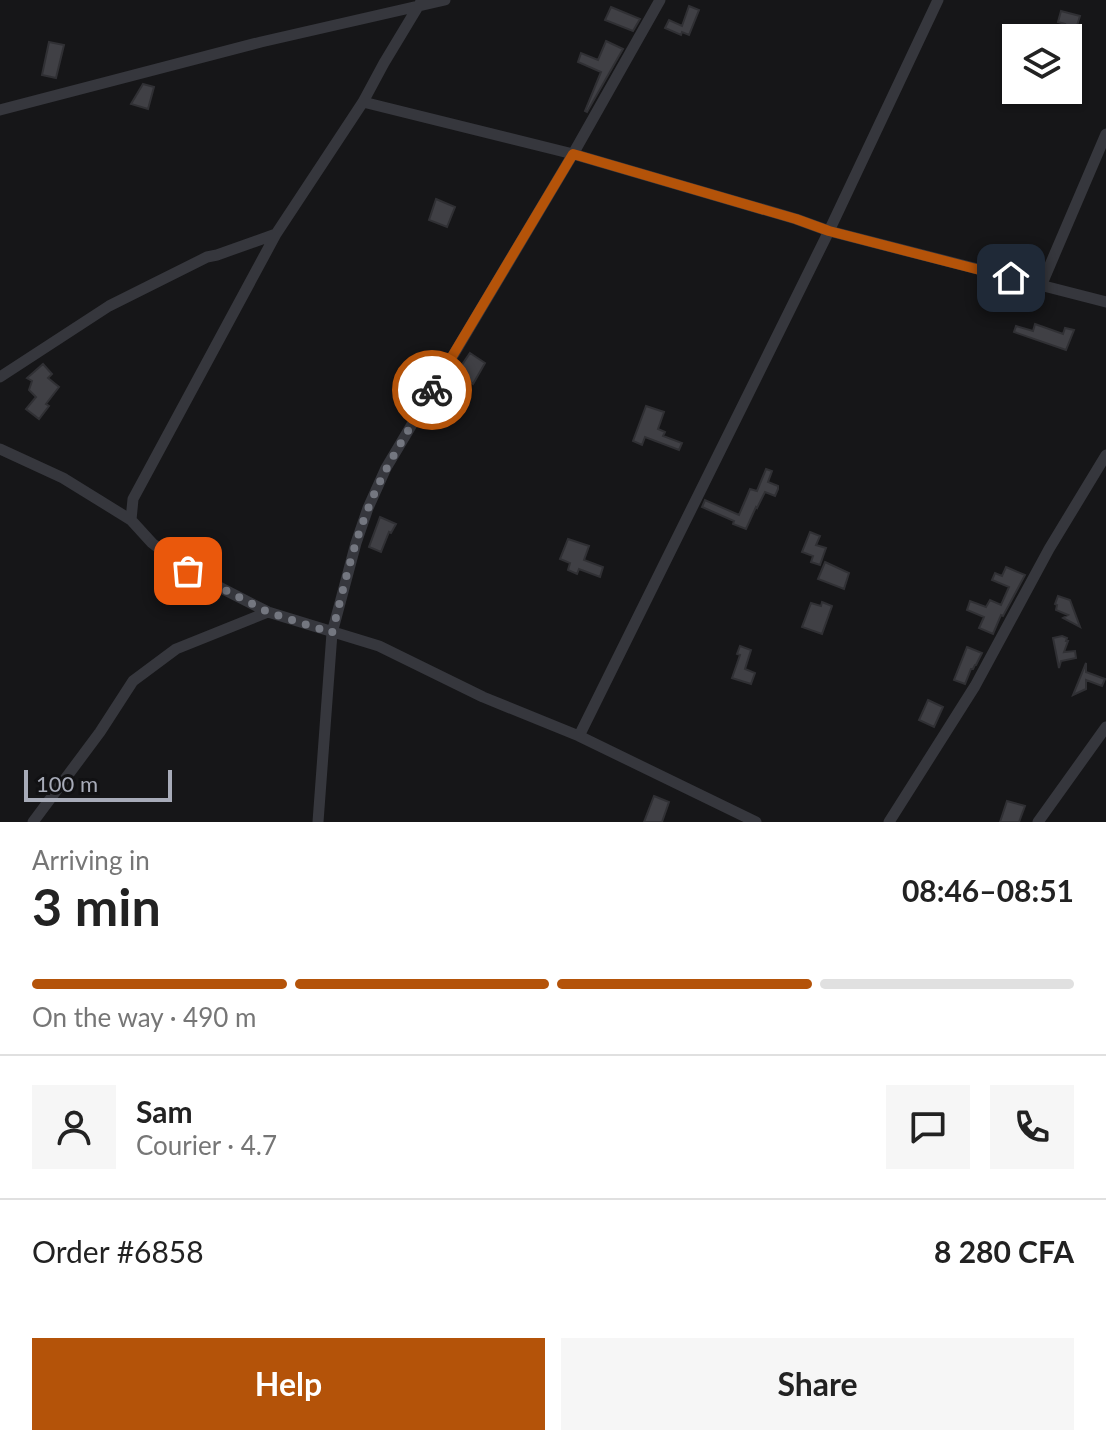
<!DOCTYPE html>
<meta charset="utf-8">
<style>
body{margin:0;font-family:Lato,sans-serif;background:#f6f6f6;color:#222;height:100vh;display:flex;flex-direction:column;font-size:30px;white-space:nowrap}
*{box-sizing:border-box;margin:0}
p{font-size:26px;color:#767676}
.icon{flex:none;width:44px;height:44px;fill:none;stroke:currentColor;stroke-width:2;stroke-linecap:round;stroke-linejoin:round}
.map{position:relative;height:822px;overflow:hidden}
.drawer{display:flex;flex-direction:column;background:#fff;flex:1}
.drawer>*{flex:none}
.controls{position:absolute;left:1002px;top:24px;display:grid;gap:16px}
.controls a{display:grid;place-items:center;width:80px;height:80px;border-radius:0px;background:#fff;box-shadow:0 2px 6px #0004;font-size:40px}
.scale{position:absolute;left:24px;bottom:20px;width:148px;box-sizing:border-box;padding-left:8px;border:4px solid #a7abb8;border-top:0;font-size:22px;line-height:28px;white-space:nowrap;color:#a7abb8;-webkit-text-stroke:6px #111113;paint-order:stroke}
.pin{position:absolute;display:grid;place-items:center;width:68px;height:68px;color:#fff;margin:-34px;border-radius:16px;box-shadow:0 4px 12px #0006}
.courier{position:absolute;display:grid;place-items:center;width:80px;height:80px;margin:-40px;border:6px solid #b45309;border-radius:50%;background:#fff;color:#222;box-shadow:0 2px 10px #0007}
.overview em{font-style:normal;font-weight:700}
.overview div{display:flex;flex-direction:column-reverse}
.overview{display:flex;align-items:center;justify-content:space-between;height:136px;padding:0 32px}
h1{font-size:52px;font-weight:700;line-height:60px}
.bar{display:grid;grid-template-columns:repeat(4,1fr);gap:12px 8px;align-content:center;height:96px;padding:0 32px}
.bar i{height:10px;border-radius:6px;background:#e0e0e0}
.bar .current{background:#b45309}
.bar p{grid-column:span 4}
.line{display:flex;align-items:center;gap:20px;padding:0 32px;border-top:2px solid #e0e0e0}
.line div{flex:1}
.round{display:grid;place-items:center;flex:none;width:84px;height:84px;border-radius:0px;background:#f6f6f6}
.button{display:flex;gap:16px;margin-top:auto;padding:16px 32px}
.button a{flex:1;height:92px;border-radius:0px;background:#b45309;color:#fff;font-size:32px;font-weight:700;line-height:92px;text-align:center}
.button a+a{background:#f6f6f6;color:#222}
.map>svg:first-child{display:block}
.building{fill:#404045;stroke:#303034;stroke-width:2}
.lines{fill:none;stroke-linecap:round;stroke-linejoin:round}
.minor{stroke:#36373d;stroke-width:11}
.done{stroke:#747780;stroke-width:8;stroke-dasharray:0 14.4}
.route{stroke:#b45309;stroke-width:10}
</style>
<div class="map">
<svg width="1106" height="822" viewBox="0 0 1106 822">
<rect width="100%" height="100%" fill="#161618"/>
<path class="building" d="M689,6L699,10L689,35L682,32L681,35L665,28L669,20L682,26Z
M611,7L640,19L633,31L605,20Z
M1061,11L1080,16L1073,38H1061L1065,24L1058,22Z
M606,41L623,49L587,112L585,111L601,72L578,62L581,53L598,60Z
M49,42L64,45L56,78L42,75Z
M143,84L154,87L148,109L131,104Z
M436,199L455,207L447,227L429,220Z
M1035,324L1063,334L1065,328L1074,330L1066,350L1014,332L1016,326L1033,331Z
M470,353L485,363L473,384L457,372Z
M43,364L52,374L48,378L59,387L46,404L49,406L39,419L26,409L36,397L29,390L32,381L27,378Z
M646,406L664,412L658,429L665,432L663,436L682,443L679,450L645,437L642,445L633,441Z
M766,469L772,471L768,482L778,486V489L775,496L765,492L757,508L756,507L746,529L733,524L734,521L702,507L705,500L739,515L750,489L757,491Z
M380,517L396,524L391,533L389,532L381,552L369,547Z
M810,532L820,536L816,545L826,548L820,565L811,562L813,556L802,552Z
M568,539L589,546L584,560L603,567L600,577L579,569L577,574L568,570L570,563L560,559Z
M825,562L849,573L844,589L818,579Z
M1006,567L1025,575L1003,616L1001,615L993,634L979,628L984,617L967,610L970,601L986,607L990,600L1001,605L1009,587L992,580L995,573L1002,576Z
M1058,596L1070,600L1080,627L1063,618L1068,615L1056,610L1057,605L1055,604Z
M822,602L832,606L822,634L802,627L811,603L821,606Z
M1062,636L1067,638L1066,641H1068L1064,652L1075,651L1076,658L1061,661L1059,668L1053,638Z
M740,646L751,650L745,669L755,673L751,684L732,678L740,655L737,654Z
M967,647L982,653L976,665H975L973,669H971L965,684L954,680Z
M1086,663V672L1105,679L1102,686L1086,680V689L1073,695Z
M928,700L943,707L934,727L919,720Z
M654,796L669,802L662,822H644Z
M1007,801L1025,806L1019,822H1000Z"/>
<g class="lines">
<path class="minor" d="M363,102L573,154L796,219L829,231L1106,302
M0,110L261,42L445,0
M1041,286L1106,134
M0,377L109,306L207,257L217,255L276,234
M0,449L63,478L131,520L152,543L188,571L268,612L379,646L483,697L579,736L756,822
M131,520L133,499L276,234L363,102L384,63L422,0
M579,736L829,231L938,0
M33,822L100,732L133,681L176,649L268,612
M318,822L332,633L356,543L368,508L386,468L573,154L660,0
M889,822L975,686L1049,549L1106,455
M1038,822L1106,727"/>
</g>
<g class="lines">
<path class="done" d="M188,571L268,612L332,633C343,591 352,548 368,509C384,467 410,429 432,390"/>
<path class="route" d="M432,390L573,154L796,219L829,231L1011,278"/>
</g>
</svg>
<div class="controls">
<a><svg class="icon" aria-label="layers" viewBox="0 0 24 24"><path d="M12 4l9 5-9 5-9-5zM3 14l9 5 9-5"/></svg></a>
</div>
<div class="scale">100 m</div>
<div class="pin" style="left:188px;top:571px;background:#ea580c"><svg class="icon" aria-label="bag" viewBox="0 0 24 24"><path d="M5 8h14l-1 12H6zM9 8a3 3 0 0 1 6 0"/></svg></div>
<div class="pin" style="left:1011px;top:278px;background:#1f2937"><svg class="icon" aria-label="home" viewBox="0 0 24 24"><path d="M3 11l9-7 9 7M6 9v11h12V9"/></svg></div>
<div class="courier" style="left:432px;top:390px"><svg class="icon" aria-label="bike" viewBox="0 0 24 24"><circle cx="6" cy="16" r="4"/><circle cx="18" cy="16" r="4"/><path d="M6 16l4-8h5l3 8M10 8l3 8H6M13 5h3"/></svg></div>
</div>
<section class="drawer">
<div class="overview"><div><h1>3 min</h1><p>Arriving in</p></div><em>08:46–08:51</em></div>
<div class="bar"><i class="current"></i><i class="current"></i><i class="current"></i><i></i><p>On the way · 490 m</p></div>
<div class="line" style="height:144px"><a class="round"><svg class="icon" aria-label="person" viewBox="0 0 24 24"><circle cx="12" cy="8" r="4"/><path d="M4 21q1-7 8-7t8 7"/></svg></a><div><b>Sam</b><p>Courier · 4.7</p></div><a class="round"><svg class="icon" aria-label="chat" viewBox="0 0 24 24"><path d="M4 5h16v11H9l-5 4z"/></svg></a><a class="round"><svg class="icon" aria-label="phone" viewBox="0 0 24 24"><path d="M5 4h4l2 5-3 2q2 4 5 5l2-3 5 2v4C11 20 4 13 5 4z"/></svg></a></div>
<div class="line" style="height:104px"><div>Order #6858</div><b>8 280 CFA</b></div>
<div class="button"><a>Help</a><a>Share</a></div>
</section>
